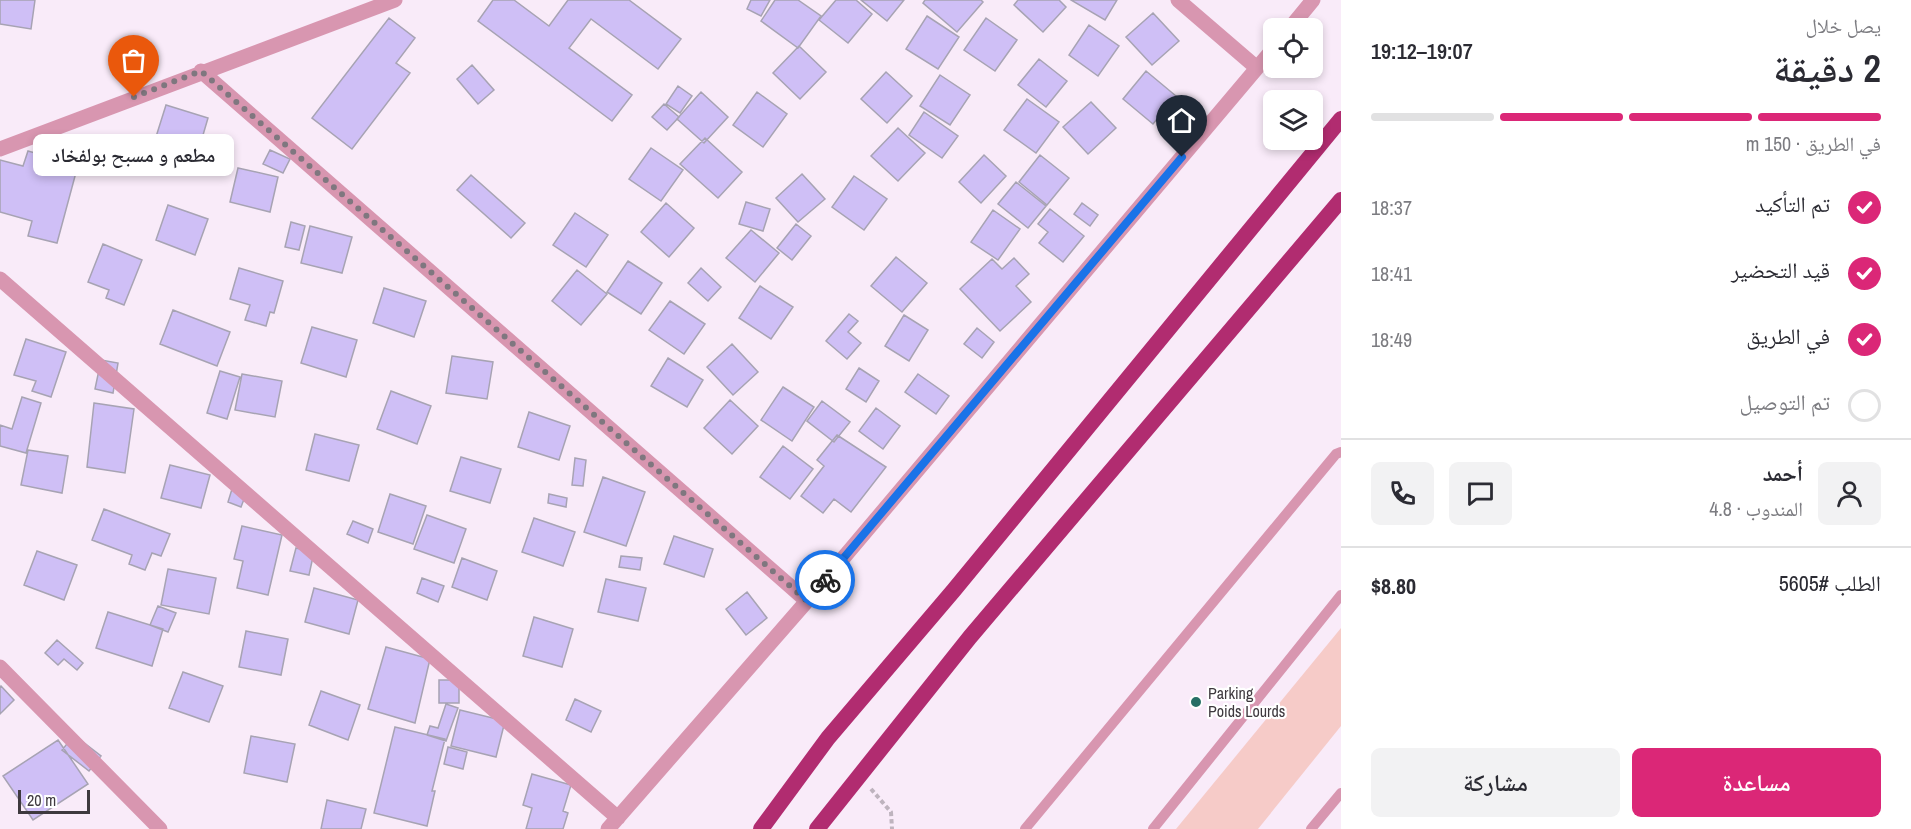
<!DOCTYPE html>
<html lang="ar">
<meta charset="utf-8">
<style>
body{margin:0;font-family:"Archivo Narrow","Noto Naskh Arabic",sans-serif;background:#f2f2f3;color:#2b2b33;direction:rtl;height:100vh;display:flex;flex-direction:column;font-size:22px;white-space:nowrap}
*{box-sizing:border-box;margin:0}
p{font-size:20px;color:#7c7c81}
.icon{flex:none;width:33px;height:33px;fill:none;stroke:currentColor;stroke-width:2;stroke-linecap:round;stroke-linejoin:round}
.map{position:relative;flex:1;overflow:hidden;direction:ltr}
.drawer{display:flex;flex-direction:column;background:#fff;width:570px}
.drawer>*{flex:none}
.buttons{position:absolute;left:1263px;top:18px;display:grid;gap:12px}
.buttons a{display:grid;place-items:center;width:60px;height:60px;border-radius:9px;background:#fff;box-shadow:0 3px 9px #0003;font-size:30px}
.scale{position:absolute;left:18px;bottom:15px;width:72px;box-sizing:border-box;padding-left:6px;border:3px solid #3e393e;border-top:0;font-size:16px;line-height:21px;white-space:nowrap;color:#3e393e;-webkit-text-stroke:4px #fff;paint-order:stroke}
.pin{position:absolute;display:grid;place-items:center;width:51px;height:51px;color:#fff;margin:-62px -26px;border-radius:50% 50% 50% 0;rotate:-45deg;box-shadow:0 0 6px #0007}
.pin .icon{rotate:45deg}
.courier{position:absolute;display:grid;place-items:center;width:60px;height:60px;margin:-30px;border:4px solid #1a73e8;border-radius:50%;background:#fff;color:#222;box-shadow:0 2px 8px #0007}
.bubble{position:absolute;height:42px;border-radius:9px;background:#fff;box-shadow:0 3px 9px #0003;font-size:20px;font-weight:600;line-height:42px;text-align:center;direction:rtl}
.headline em{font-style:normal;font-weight:600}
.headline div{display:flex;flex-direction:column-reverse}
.headline{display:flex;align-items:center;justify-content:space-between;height:102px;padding:0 30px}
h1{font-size:39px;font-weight:600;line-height:45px}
.bar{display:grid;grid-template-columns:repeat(4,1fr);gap:9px 6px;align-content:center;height:72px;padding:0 30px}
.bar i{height:8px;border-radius:4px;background:#e1e1e2}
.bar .on{background:#db2777}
.bar p{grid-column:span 4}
.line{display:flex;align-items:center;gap:15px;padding:0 30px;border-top:2px solid #e1e1e2}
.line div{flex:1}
.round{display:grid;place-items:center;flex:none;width:63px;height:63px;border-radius:9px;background:#f2f2f3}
ol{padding:0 30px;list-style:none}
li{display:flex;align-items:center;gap:18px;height:66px}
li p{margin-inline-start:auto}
li .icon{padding:6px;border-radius:50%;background:#db2777;color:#fff;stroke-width:4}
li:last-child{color:#7c7c81}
li i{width:33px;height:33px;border:3px solid #e1e1e2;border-radius:50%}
.button{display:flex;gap:12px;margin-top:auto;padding:12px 30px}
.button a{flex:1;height:69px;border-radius:9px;background:#db2777;color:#fff;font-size:24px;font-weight:600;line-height:69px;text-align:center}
.button a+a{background:#f2f2f3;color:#2b2b33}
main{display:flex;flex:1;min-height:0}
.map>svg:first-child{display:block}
.green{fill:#f6cbc8}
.building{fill:#cfbff6;stroke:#a7a3b3;stroke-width:1.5}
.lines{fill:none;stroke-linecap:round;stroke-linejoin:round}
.path{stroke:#beb3be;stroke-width:4;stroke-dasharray:4.5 3;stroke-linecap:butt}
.service{stroke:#d896b0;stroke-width:10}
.minor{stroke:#d896b0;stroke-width:15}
.trunk{stroke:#b12c70;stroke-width:16}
.done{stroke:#7f777f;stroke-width:6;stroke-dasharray:0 10.8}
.route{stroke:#1a73e8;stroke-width:8}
.poi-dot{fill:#276f66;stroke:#fff;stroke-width:2}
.labels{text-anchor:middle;stroke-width:4.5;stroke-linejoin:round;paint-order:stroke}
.poi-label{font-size:16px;fill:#3e393e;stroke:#fff;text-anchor:start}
</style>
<main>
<section class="drawer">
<div class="headline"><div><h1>2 دقيقة</h1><p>يصل خلال</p></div><em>19:07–19:12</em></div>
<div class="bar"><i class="on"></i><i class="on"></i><i class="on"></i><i></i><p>في الطريق · 150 m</p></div>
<ol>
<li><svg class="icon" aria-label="check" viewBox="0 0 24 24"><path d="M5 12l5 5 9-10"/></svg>تم التأكيد<p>18:37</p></li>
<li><svg class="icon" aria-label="check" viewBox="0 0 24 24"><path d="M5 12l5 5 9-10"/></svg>قيد التحضير<p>18:41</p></li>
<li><svg class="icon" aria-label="check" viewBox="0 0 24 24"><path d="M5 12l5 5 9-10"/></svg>في الطريق<p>18:49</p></li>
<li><i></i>تم التوصيل</li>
</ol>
<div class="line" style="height:108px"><a class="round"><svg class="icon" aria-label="person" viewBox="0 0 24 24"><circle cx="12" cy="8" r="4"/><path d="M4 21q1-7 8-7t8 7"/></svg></a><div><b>أحمد</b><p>المندوب · 4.8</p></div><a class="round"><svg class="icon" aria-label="chat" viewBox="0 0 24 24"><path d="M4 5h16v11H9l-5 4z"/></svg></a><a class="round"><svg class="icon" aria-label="phone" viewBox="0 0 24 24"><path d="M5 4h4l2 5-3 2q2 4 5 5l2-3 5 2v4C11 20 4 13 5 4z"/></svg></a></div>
<div class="line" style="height:78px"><div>الطلب #5605</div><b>$8.80</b></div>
<div class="button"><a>مساعدة</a><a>مشاركة</a></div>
</section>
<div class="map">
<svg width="1341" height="829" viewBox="0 0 1341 829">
<rect width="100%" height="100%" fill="#f9ebf9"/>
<path class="green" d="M1341,628V726L1258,829H1176Z"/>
<path class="building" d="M0,0H35L31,29L0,24Z
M493,0H514L549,26L568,0H629L681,39L658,69L591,19L569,48L632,95L612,121L478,21Z
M751,0H770L761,16L747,9Z
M775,0H798L821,16L798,48L761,21Z
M836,0H856L872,14L848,43L819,20Z
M861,0H904L887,21Z
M925,0H981L983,2L957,32L923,3Z
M1018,0H1059L1066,7L1043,32L1014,5Z
M1071,0H1117L1105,20Z
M1153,13L1179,41L1152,65L1126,37Z
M927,16L959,37L938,69L906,49Z
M389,18L415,38L396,63L410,73L352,149L312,118Z
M986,18L1017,40L995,71L964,50Z
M1089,25L1119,46L1098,76L1069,55Z
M799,46L826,72L800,99L773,73Z
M1039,59L1067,81L1046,107L1018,85Z
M472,65L494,90L478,104L457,79Z
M1146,71L1176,96L1153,124L1123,99Z
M886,72L912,96L887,123L861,99Z
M940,75L970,95L950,125L920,106Z
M678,86L692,96L680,113L666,104Z
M701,92L728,117L704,143L677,119Z
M757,92L787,114L763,147L733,125Z
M1027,99L1059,122L1036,153L1004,130Z
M1091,102L1116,128L1088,154L1063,127Z
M664,104L679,117L667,130L652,117Z
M166,105L208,118L198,152L155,140Z
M924,112L958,136L942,158L909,135Z
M898,128L925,153L898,181L871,156Z
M705,138L742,172L718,198L680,164Z
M651,148L683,170L661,201L629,179Z
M270,150L290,159L283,173L263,164Z
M28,151L78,165L57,243L28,236L32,221L0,212V160L23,166Z
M984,155L1006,176L981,203L959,182Z
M1040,155L1069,178L1047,205L1019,182Z
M238,168L278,177L270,212L230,202Z
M802,174L825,199L798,222L776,198Z
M471,175L525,223L511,238L457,190Z
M854,176L887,199L864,230L832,207Z
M1016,182L1046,206L1028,228L998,204Z
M746,202L770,209L763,231L739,224Z
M666,203L694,228L669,257L641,232Z
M1082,203L1098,215L1090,226L1074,214Z
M168,205L208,219L195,255L156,240Z
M1050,209L1084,236L1063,262L1039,243L1048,232L1038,224Z
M993,210L1020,229L998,260L971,242Z
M575,213L608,235L586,267L553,245Z
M291,222L305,226L299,250L285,247Z
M796,224L811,236L792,260L777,248Z
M310,226L352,237L342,273L301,263Z
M751,230L779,253L755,282L726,258Z
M103,244L142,260L124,305L106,298L109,290L88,282Z
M896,257L927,283L902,312L871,286Z
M1014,258L1029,274L1016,286L1031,302L1000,331L960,289L992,259L1002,269Z
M628,261L662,283L641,314L607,292Z
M239,268L283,281L274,313L270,312L266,326L245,320L250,305L230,299Z
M701,268L721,287L708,301L688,283Z
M577,270L607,294L581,325L552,301Z
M760,286L793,307L771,339L739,318Z
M384,288L426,301L414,337L373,323Z
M670,301L705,324L684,354L649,330Z
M173,310L230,332L217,366L160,344Z
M849,314L858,321L848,332L861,343L847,359L826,341Z
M904,315L928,330L909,361L885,346Z
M312,327L357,340L346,377L301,363Z
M977,328L994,342L982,358L964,344Z
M26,339L66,352L51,397L32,391L36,381L14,375Z
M732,344L758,372L733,395L707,367Z
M452,356L493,362L487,399L446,393Z
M668,358L703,380L687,407L651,386Z
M101,360L118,363L113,393L95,389Z
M859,368L879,381L866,402L846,389Z
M220,371L240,377L227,419L207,413Z
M242,374L282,381L275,417L235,410Z
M918,374L949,396L936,414L905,392Z
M783,387L814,407L792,441L761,420Z
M391,391L431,406L417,444L377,429Z
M22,397L41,403L26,453L0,446V425L12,429Z
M730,400L758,426L732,454L704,428Z
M822,401L850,422L834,442L807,421Z
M94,403L134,409L125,473L87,467Z
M876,408L900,426L883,449L859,431Z
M529,412L570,426L559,460L518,447Z
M315,434L359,445L349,481L306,470Z
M837,435L886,467L851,512L834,499L823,513L801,496L824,466L817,460Z
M783,446L813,469L790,499L760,477Z
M28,450L68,456L62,493L21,485Z
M461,457L501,469L490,503L450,491Z
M575,458L586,460L583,486L572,485Z
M170,465L210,475L201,508L161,498Z
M603,477L645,492L626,546L584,532Z
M232,489L246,494L241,507L228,502Z
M390,494L426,506L413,544L378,532Z
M549,494L567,498L566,507L548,503Z
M104,509L170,534L161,556L152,553L145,570L129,564L132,555L92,540Z
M427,515L466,529L454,563L414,549Z
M534,518L575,532L563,566L522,552Z
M353,521L373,529L368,543L347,534Z
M242,526L282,535L268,595L237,588L243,561L234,559Z
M674,536L713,549L704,577L664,564Z
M296,548L314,552L309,575L290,571Z
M37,551L77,565L64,600L24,585Z
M621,556L642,558L640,570L619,567Z
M462,558L497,571L487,600L452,587Z
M168,569L216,578L209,614L161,605Z
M422,578L444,586L438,602L417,593Z
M606,579L646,588L638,621L598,612Z
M314,588L358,600L349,634L305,622Z
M747,592L767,618L746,635L726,609Z
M158,606L176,613L168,632L150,625Z
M108,612L163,629L152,666L96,648Z
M534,617L573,629L562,667L523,656Z
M246,631L288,639L281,675L239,667Z
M57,640L83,663L77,670L64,659L58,665L45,653Z
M386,647L430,659L415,723L368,709Z
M183,672L223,686L209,722L169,708Z
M439,680H459V703H439Z
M1,686L14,700L0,714V688Z
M321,691L360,705L348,740L309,725Z
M575,699L601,711L591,732L566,720Z
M446,704L458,708L446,741L427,735L430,726L438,728Z
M460,710L505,721L496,757L451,746Z
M395,727L445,739L432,791H435L427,826L374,813Z
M74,735L101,756L89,771L62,750Z
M251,736L295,744L287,782L244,773Z
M58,740L88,784L33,820L3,776Z
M448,747L467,752L463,769L444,764Z
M532,774L571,785L563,811L568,813L563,829H526L532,808L523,805Z
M327,800L366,809L361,829H321Z"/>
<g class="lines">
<path class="path" d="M871,789L891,812L892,829"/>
<path class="service" d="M1025,829L1336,454L1341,452
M1153,829L1341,595
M1311,829L1341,793"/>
<path class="minor" d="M1290,28L1313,0
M1257,68L1274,48
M201,71L807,601
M0,149L395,0
M0,279L618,818
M0,667L160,829
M608,829L807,601L1257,68L1178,0"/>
<path class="trunk" d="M761,829L828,738L954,590L1341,119
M817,829L970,637L1341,200"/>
</g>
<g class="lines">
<path class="done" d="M134,97L201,71L807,601L825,580"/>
<path class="route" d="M825,580L1182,157"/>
</g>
<circle class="poi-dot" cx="1196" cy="702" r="6"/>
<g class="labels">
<g class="poi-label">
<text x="1208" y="699">Parking<tspan x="1208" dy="18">Poids Lourds</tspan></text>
</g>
</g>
</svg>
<div class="buttons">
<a><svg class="icon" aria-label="locate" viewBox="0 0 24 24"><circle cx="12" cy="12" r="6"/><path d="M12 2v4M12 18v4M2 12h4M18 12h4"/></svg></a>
<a><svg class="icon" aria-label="layers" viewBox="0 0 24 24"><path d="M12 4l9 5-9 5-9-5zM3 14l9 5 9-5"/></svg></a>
</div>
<div class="scale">20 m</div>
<div class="pin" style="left:134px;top:97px;background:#ea580c"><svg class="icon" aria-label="bag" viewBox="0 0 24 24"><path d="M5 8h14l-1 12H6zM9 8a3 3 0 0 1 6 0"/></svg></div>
<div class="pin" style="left:1182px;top:157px;background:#1f2937"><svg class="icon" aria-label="home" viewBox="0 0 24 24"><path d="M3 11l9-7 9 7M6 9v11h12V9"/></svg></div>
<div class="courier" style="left:825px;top:580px"><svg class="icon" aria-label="bike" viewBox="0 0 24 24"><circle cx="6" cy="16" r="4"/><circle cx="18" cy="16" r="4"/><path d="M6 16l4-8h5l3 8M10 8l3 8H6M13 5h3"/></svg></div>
<div class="bubble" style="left:33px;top:134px;width:201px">مطعم و مسبح بولفخاد</div>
</div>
</main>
